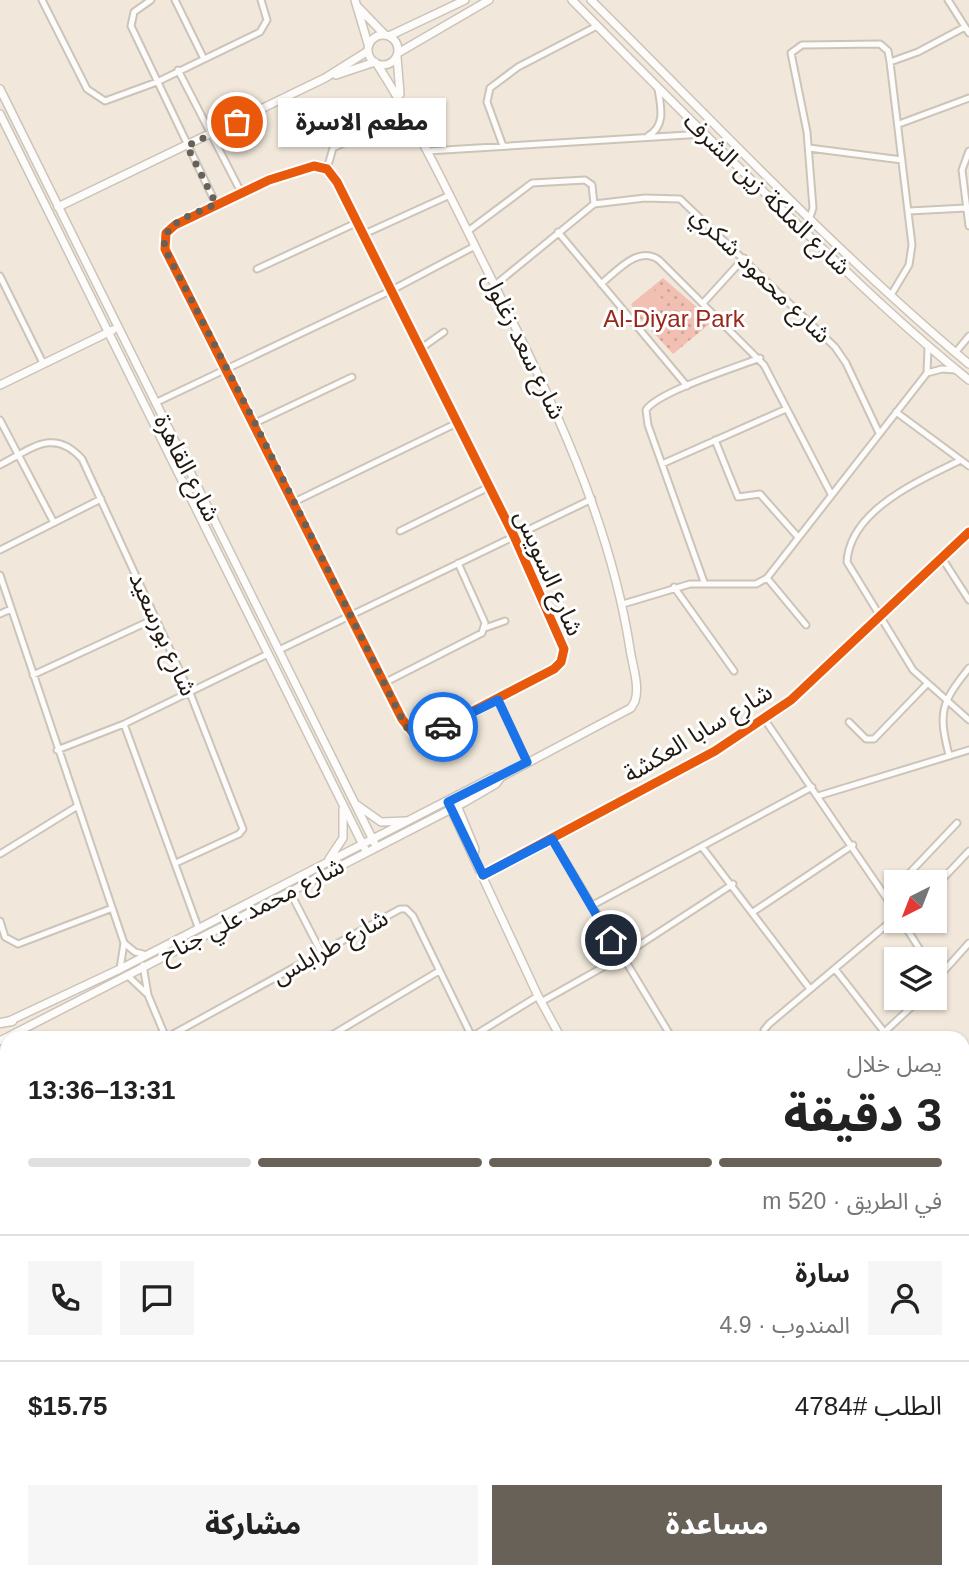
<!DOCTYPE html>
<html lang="ar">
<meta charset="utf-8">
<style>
body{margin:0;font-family:Helvetica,"Noto Sans Arabic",sans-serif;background:#f6f6f6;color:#222;direction:rtl;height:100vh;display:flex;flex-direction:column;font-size:26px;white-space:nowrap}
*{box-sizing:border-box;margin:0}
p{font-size:23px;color:#767676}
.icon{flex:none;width:38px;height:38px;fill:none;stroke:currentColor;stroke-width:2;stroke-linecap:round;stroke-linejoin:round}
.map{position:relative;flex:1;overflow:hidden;direction:ltr}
.panel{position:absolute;left:0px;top:1031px;width:970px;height:548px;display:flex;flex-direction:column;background:#fff;border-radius:21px 21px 0 0;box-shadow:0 2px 5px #0004;direction:rtl}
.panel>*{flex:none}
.needle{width:46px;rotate:222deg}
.tools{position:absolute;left:884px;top:870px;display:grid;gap:14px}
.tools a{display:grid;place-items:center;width:63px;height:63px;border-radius:0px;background:#fff;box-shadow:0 2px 5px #0004;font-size:35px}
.pin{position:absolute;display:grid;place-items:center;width:60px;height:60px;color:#fff;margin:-30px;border:4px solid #fff;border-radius:50%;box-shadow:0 2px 7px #0007}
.courier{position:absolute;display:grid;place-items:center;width:70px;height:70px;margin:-35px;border:5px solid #1a73e8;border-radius:50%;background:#fff;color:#222;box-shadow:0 2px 9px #0007}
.bubble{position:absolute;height:49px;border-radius:0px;background:#fff;box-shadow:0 2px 5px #0004;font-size:23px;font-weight:800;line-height:49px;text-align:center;direction:rtl}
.head em{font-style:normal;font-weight:800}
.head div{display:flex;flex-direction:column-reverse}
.head{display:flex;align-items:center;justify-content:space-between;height:119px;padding:0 28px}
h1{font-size:46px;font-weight:800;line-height:52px}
.bar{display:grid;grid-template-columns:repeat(4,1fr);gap:10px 7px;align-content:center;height:84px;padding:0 28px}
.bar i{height:9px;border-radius:5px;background:#e0e0e0}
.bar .active{background:#686158}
.bar p{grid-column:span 4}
.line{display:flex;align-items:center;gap:18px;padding:0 28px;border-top:2px solid #e0e0e0}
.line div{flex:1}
.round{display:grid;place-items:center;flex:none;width:74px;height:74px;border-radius:0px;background:#f6f6f6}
.cta{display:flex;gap:14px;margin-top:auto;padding:14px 28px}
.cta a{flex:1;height:80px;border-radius:0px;background:#686158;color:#fff;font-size:28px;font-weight:800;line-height:80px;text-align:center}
.cta a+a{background:#f6f6f6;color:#222}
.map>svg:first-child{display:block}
.park{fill:url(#park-dots)}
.pitch{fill:#f1c0b3}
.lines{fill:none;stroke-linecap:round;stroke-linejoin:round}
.street-casing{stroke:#cbc4b9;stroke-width:9}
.secondary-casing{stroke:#cbc4b9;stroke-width:10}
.primary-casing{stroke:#cbc4b9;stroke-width:11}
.street{stroke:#fdfcfa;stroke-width:5}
.secondary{stroke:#fdfcfa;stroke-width:7}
.primary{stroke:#fdfcfa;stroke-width:8}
.cycleway-casing{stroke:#fff;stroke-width:13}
.cycleway{stroke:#e8590c;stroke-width:9}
.done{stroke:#686158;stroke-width:7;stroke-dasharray:0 12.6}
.route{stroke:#1a73e8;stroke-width:9}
.labels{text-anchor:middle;stroke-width:6;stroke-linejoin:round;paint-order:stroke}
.street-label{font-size:24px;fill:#1f1911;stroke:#fff}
.park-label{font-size:24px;fill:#98281b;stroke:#fff}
</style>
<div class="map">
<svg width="969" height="1577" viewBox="0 0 969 1577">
<defs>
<pattern id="park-dots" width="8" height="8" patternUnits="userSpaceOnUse" patternTransform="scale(1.75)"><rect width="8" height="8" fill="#f1c0b3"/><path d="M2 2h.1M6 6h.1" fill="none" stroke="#cea499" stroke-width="1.8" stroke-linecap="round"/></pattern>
</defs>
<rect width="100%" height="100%" fill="#f1e8db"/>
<path class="park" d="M663,278L713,321L673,354L636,314L631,304Z"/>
<path class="pitch" d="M653,288L663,300L645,315L635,303Z"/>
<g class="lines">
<defs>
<path id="street" d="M42,0L87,89L105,101L157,82L260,32L267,20L261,0
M151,0L134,12L131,26L216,204
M175,0L203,57
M948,0L969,33
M890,62L918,52L965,27
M178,70L241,192
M899,124L969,98
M648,136C666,126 661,107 658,89
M503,146L487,102L490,88L518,67L597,26
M809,148L902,160
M428,151L704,134
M969,151L962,170L969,226
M314,166L327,169L337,182L514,536L564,649L561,662L554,669L431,733H413L402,719L165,249L166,233L175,225L269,180Z
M327,169L333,148L408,113
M909,211L966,208
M810,217L813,208L807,132L791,53L802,45L880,44L888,51L890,62L912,245L909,265L891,295
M468,231L532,183L585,180L592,185L594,204
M558,232L687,386
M362,235L450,195
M257,269L356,223
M0,276L43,363
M601,284C617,271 638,245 659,260L764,365L831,494
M495,285L594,204L645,198L680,199L835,347L846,363L879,433
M704,302L744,258
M420,349L444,332
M955,353L969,336
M927,373L942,369L955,370
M155,403L390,291L475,246
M896,412L969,466
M0,420L53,521
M255,423L352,377
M715,440L738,497L760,494L798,537
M961,460C921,480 850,509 847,562L913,670L969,720
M662,464L786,409
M0,465C31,449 54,427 82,459L190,693L243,829L239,834L176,863
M294,502L457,423
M400,531L489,487
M0,550L101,499
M942,558L969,600
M0,575L124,943L120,969
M767,578L806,625
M704,582L648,425L646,410C657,392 737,367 760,358
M674,587L734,671
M623,604L690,584H756L767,578L927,373L928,347
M0,614L11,609
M485,628L505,621
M279,650L592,499
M33,675L156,618
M384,683L482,633L485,623L458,563
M498,700L527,762
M765,720L896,912
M849,722L866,739H874L926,685
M57,750L124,724
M949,755C938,712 941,703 969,668
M818,796L969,750
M552,839L672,1038
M702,847L810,989
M0,854L76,807
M483,875L715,751L791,700L969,532
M901,882L957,823
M934,888L969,851
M289,890L321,952
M887,897L896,887
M591,906L812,787
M753,912L853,845
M901,920L926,959
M0,921L5,937L18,944L110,909
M198,927L124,724L268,654
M124,943L135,952L147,955
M143,965L148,995L166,1038
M835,969L885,1033
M127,975L146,993
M934,982L969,943
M541,1002L621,957L733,884
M166,1038L400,909H406L413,916L472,1037
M327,1038L439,971
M470,1038L538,996
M765,1038L764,1030L769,1024L896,917
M878,1038L921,998
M0,1094L7,1103
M0,1107L7,1118
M962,1228L969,1222
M0,1239L7,1235
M0,1319L7,1310
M0,1385L7,1390
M962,1402L969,1412
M0,1417L7,1409
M0,1568L15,1577
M262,1572L269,1577
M586,1572L593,1577
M661,1572L664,1577
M770,1572L778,1577
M881,1572L889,1577
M41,1577L45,1572
M216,1577L221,1572
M396,1577L404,1572
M725,1577L729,1572
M839,1577L844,1572"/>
<path id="secondary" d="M355,0L368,44
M572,0C647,77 722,152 799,226C854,279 909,332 969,380
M591,0C715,123 835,252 969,364
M359,8L385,35
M368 50a15 15 0 1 1 30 0a15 15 0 1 1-30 0Z
M389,36L465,0
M398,53L489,0
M397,57L400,94
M336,75L375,62
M0,89L376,846
M0,114L366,851
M58,207L325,78L368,51
M0,385L113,330
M456,803L475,849L474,854
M357,805L381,822L406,821
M449,805L538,996L561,1038
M329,859L343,838V809
M7,1022L120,969L493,777H501
M0,1041L465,802L496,784L501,777L631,708L635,701C640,686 632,664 630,649C609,514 549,395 489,274C453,203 420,131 377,64
M962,1096L969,1089
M962,1111L969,1104
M962,1360L969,1355
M962,1515L969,1520
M962,1523L969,1528
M496,1577L501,1572
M510,1577L515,1572"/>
<path id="primary" d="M0,1023L12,1021
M0,1470L7,1475
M0,1482L7,1487
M122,1572L130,1577
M138,1572L145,1577"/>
</defs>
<use href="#street" class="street-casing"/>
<use href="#secondary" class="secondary-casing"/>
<use href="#primary" class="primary-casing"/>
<use href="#street" class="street"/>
<use href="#secondary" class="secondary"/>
<use href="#primary" class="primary"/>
<defs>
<path id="cycleway" d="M314,166L327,169L337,182L514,536L564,649L561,662L554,669L431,733H413L402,719L165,249L166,233L175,225L269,180Z
M483,875L715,751L791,700L969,532"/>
</defs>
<use href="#cycleway" class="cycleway-casing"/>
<use href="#cycleway" class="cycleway"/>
</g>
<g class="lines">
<path class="done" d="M237,122L187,146L216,204C196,214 159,222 165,249L255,423L402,719L407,728L420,735L443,727"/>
<path class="route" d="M443,727L498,700L527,762L448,802L483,875L552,839L611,940"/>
</g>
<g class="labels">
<g class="street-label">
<text transform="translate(767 194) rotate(44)" y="8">شارع الملكة زين الشرف</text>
<text transform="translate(761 275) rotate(44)" y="8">شارع محمود شكري</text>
<text transform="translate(524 346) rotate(64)" y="8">شارع سعد زغلول</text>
<text transform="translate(187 468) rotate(63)" y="8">شارع القاهرة</text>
<text transform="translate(549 573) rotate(66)" y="8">شارع السويس</text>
<text transform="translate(163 634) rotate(66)" y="8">شارع بورسعيد</text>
<text transform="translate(698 733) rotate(-31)" y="8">شارع سابا العكشة</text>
<text transform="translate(252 910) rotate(-27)" y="8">شارع محمد علي جناح</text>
<text transform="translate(330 947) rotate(-29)" y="8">شارع طرابلس</text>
</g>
<g class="park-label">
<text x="674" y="327">Al-Diyar Park</text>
</g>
</g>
</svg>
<div class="tools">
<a><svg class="needle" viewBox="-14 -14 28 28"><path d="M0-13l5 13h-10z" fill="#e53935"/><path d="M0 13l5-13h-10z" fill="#767676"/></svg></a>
<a><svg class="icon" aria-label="layers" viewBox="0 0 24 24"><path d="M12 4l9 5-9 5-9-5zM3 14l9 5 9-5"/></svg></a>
</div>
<div class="pin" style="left:237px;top:122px;background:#ea580c"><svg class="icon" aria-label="bag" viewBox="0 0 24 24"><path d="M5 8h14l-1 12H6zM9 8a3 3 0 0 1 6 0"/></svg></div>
<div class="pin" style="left:611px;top:940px;background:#1f2937"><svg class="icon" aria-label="home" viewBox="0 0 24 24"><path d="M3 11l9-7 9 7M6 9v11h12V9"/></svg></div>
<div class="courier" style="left:443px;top:727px"><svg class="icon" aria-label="car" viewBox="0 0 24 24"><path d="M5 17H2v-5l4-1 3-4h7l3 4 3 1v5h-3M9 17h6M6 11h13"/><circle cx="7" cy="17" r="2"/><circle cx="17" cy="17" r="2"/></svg></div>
<div class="bubble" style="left:278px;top:98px;width:168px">مطعم الاسرة</div>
<section class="panel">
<div class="head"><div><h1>3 دقيقة</h1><p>يصل خلال</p></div><em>13:31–13:36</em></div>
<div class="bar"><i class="active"></i><i class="active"></i><i class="active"></i><i></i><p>في الطريق · 520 m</p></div>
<div class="line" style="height:126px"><a class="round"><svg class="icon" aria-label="person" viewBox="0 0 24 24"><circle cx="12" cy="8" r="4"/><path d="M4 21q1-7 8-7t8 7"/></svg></a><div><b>سارة</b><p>المندوب · 4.9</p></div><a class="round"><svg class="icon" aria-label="chat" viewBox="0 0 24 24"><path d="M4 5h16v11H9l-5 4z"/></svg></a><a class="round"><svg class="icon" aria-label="phone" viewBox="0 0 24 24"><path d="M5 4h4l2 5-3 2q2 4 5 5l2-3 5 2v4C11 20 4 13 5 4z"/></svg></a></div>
<div class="line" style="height:91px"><div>الطلب #4784</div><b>$15.75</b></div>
<div class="cta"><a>مساعدة</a><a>مشاركة</a></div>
</section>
</div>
